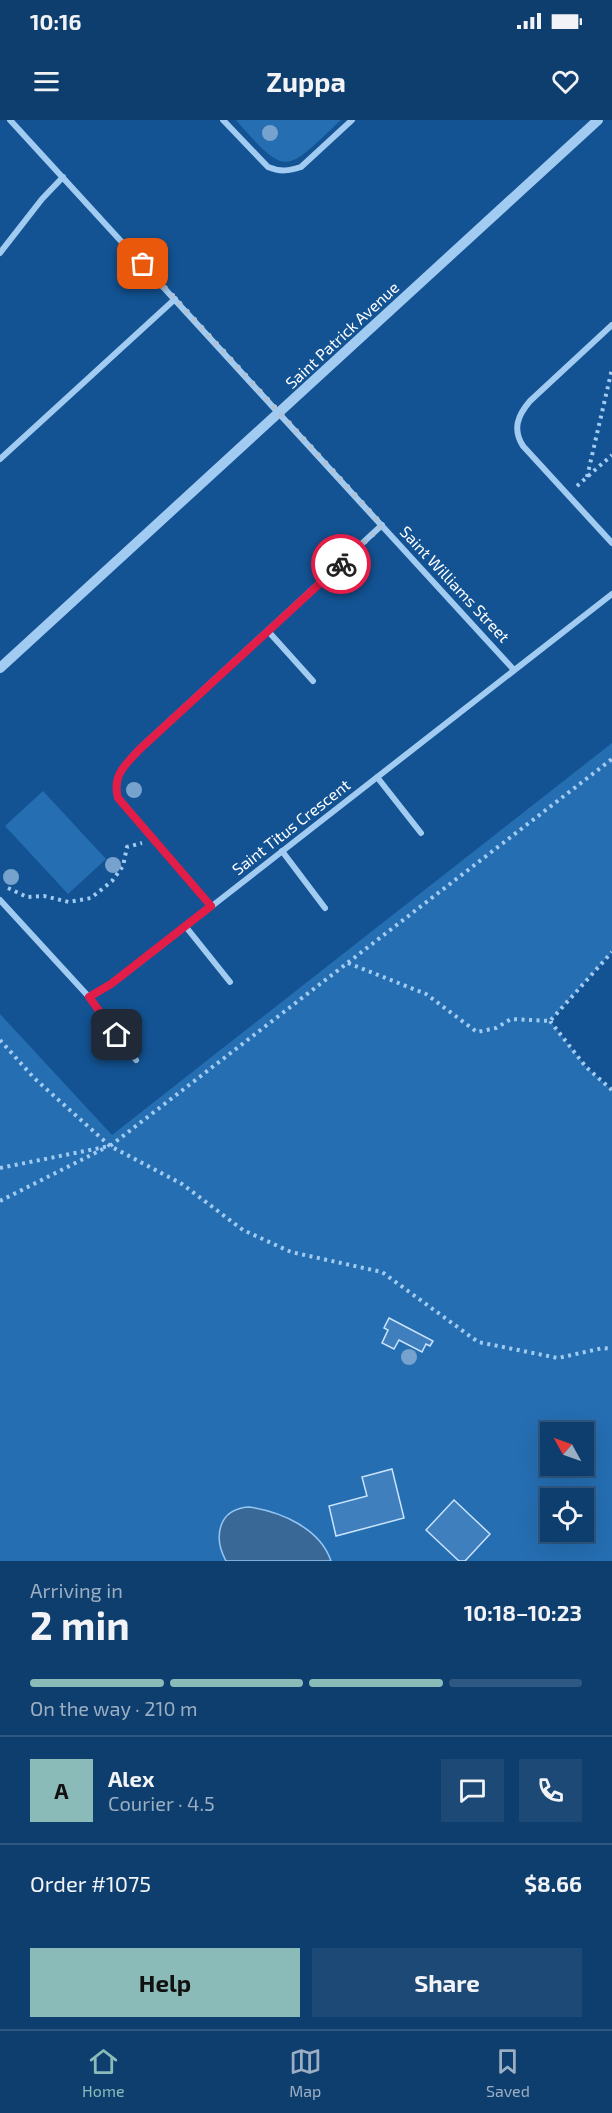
<!DOCTYPE html>
<meta charset="utf-8">
<style>
body{margin:0;font-family:"Exo 2",sans-serif;background:#1c4976;color:#f1f3f6;height:100vh;display:flex;flex-direction:column;font-size:22px;white-space:nowrap}
*{box-sizing:border-box;margin:0}
p{font-size:20px;color:#9baec2}
.icon{flex:none;width:33px;height:33px;fill:none;stroke:currentColor;stroke-width:2;stroke-linecap:round;stroke-linejoin:round}
.map{position:relative;height:1441px;overflow:hidden}
.side{display:flex;flex-direction:column;background:#0e3e6e;flex:1}
.side>*{flex:none}
.needle{width:39px;rotate:310deg}
.tools{position:absolute;left:540px;top:1302px;display:grid;gap:12px}
.tools a{display:grid;place-items:center;width:54px;height:54px;border-radius:0px;background:#0e3e6e;box-shadow:0 6px 24px #0002,0 0 0 2px #2e5781;font-size:30px}
.pin{position:absolute;display:grid;place-items:center;width:51px;height:51px;color:#fff;margin:-26px;border-radius:12px;box-shadow:0 3px 9px #0006}
.courier{position:absolute;display:grid;place-items:center;width:60px;height:60px;margin:-30px;border:4px solid #e11d48;border-radius:50%;background:#fff;color:#222;box-shadow:0 2px 8px #0007}
.overview em{font-style:normal;font-weight:700}
.overview div{display:flex;flex-direction:column-reverse}
.overview{display:flex;align-items:center;justify-content:space-between;height:102px;padding:0 30px}
h1{font-size:39px;font-weight:700;line-height:45px}
.bar{display:grid;grid-template-columns:repeat(4,1fr);gap:9px 6px;align-content:center;height:72px;padding:0 30px}
.bar i{height:8px;border-radius:4px;background:#2e5781}
.bar .active{background:#8bbbb9}
.bar p{grid-column:span 4}
.line{display:flex;align-items:center;gap:15px;padding:0 30px;border-top:2px solid #2e5781}
.line div{flex:1}
.round{display:grid;place-items:center;flex:none;width:63px;height:63px;border-radius:0px;background:#1c4976}
.action{display:flex;gap:12px;margin-top:auto;padding:12px 30px}
.action a{flex:1;height:69px;border-radius:0px;background:#8bbbb9;color:#111;font-size:24px;font-weight:700;line-height:69px;text-align:center}
.action a+a{background:#1c4976;color:#f1f3f6}
.status{display:flex;justify-content:space-between;align-items:center;height:42px;padding:0 30px;background:#0e3e6e;direction:ltr}
.status svg{height:16px;fill:currentColor}
header{display:flex;justify-content:space-between;align-items:center;height:78px;padding:0 30px;background:#0e3e6e;font-size:27px;font-weight:700}
.tab-bar{display:flex;justify-content:space-around;align-items:center;height:84px;border-top:2px solid #2e5781;background:#0e3e6e;font-size:16px;color:#9baec2}
.tab-bar a{display:grid;justify-items:center;gap:3px}
.tab-bar .active{color:#8bbbb9}
.map>svg:first-child{display:block}
.green{fill:#256eb2;fill-rule:evenodd}
.water{fill:#396796;stroke:#94c6f5;stroke-width:1.5}
.building{fill:#407fbd;stroke:#c9e3fd;stroke-width:1.5}
.lines{fill:none;stroke-linecap:round;stroke-linejoin:round}
.path{stroke:#a2cbf2;stroke-width:4;stroke-dasharray:3 4.5;stroke-linecap:butt}
.minor{stroke:#a2cbf2;stroke-width:6}
.tertiary{stroke:#a2cbf2;stroke-width:10}
.tree{fill:#77a2cd}
.done{stroke:#acc3d9;stroke-width:6;stroke-dasharray:0 10.8}
.route{stroke:#e11d48;stroke-width:8}
.labels{text-anchor:middle;stroke-width:4.5;stroke-linejoin:round;paint-order:stroke}
.street-label{font-size:16px;fill:#fff;stroke:#135393}
</style>
<div class="status"><b>10:16</b><svg viewBox="0 0 49 12"><path d="M0 12V9h3v3zM5 12V6h3v6zM10 12V3h3v9zM15 12V0h3v12zM26 1h20v11H26zM47 4h2v5h-2z"/></svg></div>
<header><svg class="icon" aria-label="menu" viewBox="0 0 24 24"><path d="M4 6h16M4 12h16M4 18h16"/></svg>Zuppa<svg class="icon" aria-label="heart" viewBox="0 0 24 24"><path d="M12 20l-8-8c-3-5 5-10 8-4 3-6 11-1 8 4z"/></svg></header>
<div class="map">
<svg width="612" height="1441" viewBox="0 0 612 1441">
<rect width="100%" height="100%" fill="#135393"/>
<path class="green" d="M236,0H341C286,51 288,60 236,0Z
M612,623V832L550,901L586,947L612,970V1441H0V894L112,1015ZM550,1312H584V1346H550ZM550,1378H584V1412H550Z
M43,671L106,739L68,774L5,706Z"/>
<path class="water" d="M249,1387C281,1392 320,1408 331,1441H226C213,1417 218,1389 249,1387Z"/>
<path class="building" d="M389,1198L433,1221L430,1226L426,1224L422,1232L399,1220L394,1229L382,1223L388,1210L384,1208Z
M392,1349L404,1398L336,1416L329,1386L367,1376L362,1357Z
M454,1380L490,1414L465,1441H459L426,1410Z"/>
<g class="lines">
<path class="path" d="M587,357L612,249
M577,366L612,335
M8,768L27,777L44,776L69,782L91,778L112,761L123,746L127,727L142,723
M348,843L426,874L477,912L496,908L511,899L550,901L612,832
M550,901L586,947L612,970
M0,920L34,958L110,1026L182,1064L243,1110L291,1132L382,1152L478,1222L558,1238L603,1228L612,1229
M0,1048L110,1026L612,639
M0,1081L103,1029"/>
<path class="minor" d="M10,0L514,550
M223,0L268,47C280,52 289,51 301,47L352,0
M0,133L42,79L63,57
M612,205L530,281C518,295 512,309 523,326L612,423
M0,339L175,179
M268,511L313,561
M377,657L421,713
M282,731L325,788
M0,780L89,877L136,940
M211,786L118,678C112,655 125,645 139,629L382,405
M186,807L230,862
M89,877L112,864L612,474"/>
<path class="tertiary" d="M0,548L598,0"/>
</g>
<g class="tree">
<circle cx="270" cy="13" r="8"/>
<circle cx="134" cy="670" r="8"/>
<circle cx="113" cy="745" r="8"/>
<circle cx="11" cy="757" r="8"/>
<circle cx="409" cy="1237" r="8"/>
</g>
<g class="lines">
<path class="done" d="M143,144L382,405L341,444"/>
<path class="route" d="M117,915L89,877L111,864L211,786L118,678C112,655 125,645 140,629L341,444"/>
</g>
<g class="labels">
<g class="street-label">
<text transform="translate(342 215) rotate(-43)" y="6">Saint Patrick Avenue</text>
<text transform="translate(455 464) rotate(47)" y="6">Saint Williams Street</text>
<text transform="translate(291 707) rotate(-38)" y="6">Saint Titus Crescent</text>
</g>
</g>
</svg>
<div class="tools">
<a><svg class="needle" viewBox="-14 -14 28 28"><path d="M0-13l5 13h-10z" fill="#e53935"/><path d="M0 13l5-13h-10z" fill="#9baec2"/></svg></a>
<a><svg class="icon" aria-label="locate" viewBox="0 0 24 24"><circle cx="12" cy="12" r="6"/><path d="M12 2v4M12 18v4M2 12h4M18 12h4"/></svg></a>
</div>
<div class="pin" style="left:143px;top:144px;background:#ea580c"><svg class="icon" aria-label="bag" viewBox="0 0 24 24"><path d="M5 8h14l-1 12H6zM9 8a3 3 0 0 1 6 0"/></svg></div>
<div class="pin" style="left:117px;top:915px;background:#1f2937"><svg class="icon" aria-label="home" viewBox="0 0 24 24"><path d="M3 11l9-7 9 7M6 9v11h12V9"/></svg></div>
<div class="courier" style="left:341px;top:444px"><svg class="icon" aria-label="bike" viewBox="0 0 24 24"><circle cx="6" cy="16" r="4"/><circle cx="18" cy="16" r="4"/><path d="M6 16l4-8h5l3 8M10 8l3 8H6M13 5h3"/></svg></div>
</div>
<section class="side">
<div class="overview"><div><h1>2 min</h1><p>Arriving in</p></div><em>10:18–10:23</em></div>
<div class="bar"><i class="active"></i><i class="active"></i><i class="active"></i><i></i><p>On the way · 210 m</p></div>
<div class="line" style="height:108px"><b class="round" style="background:#8bbbb9;color:#111">A</b><div><b>Alex</b><p>Courier · 4.5</p></div><a class="round"><svg class="icon" aria-label="chat" viewBox="0 0 24 24"><path d="M4 5h16v11H9l-5 4z"/></svg></a><a class="round"><svg class="icon" aria-label="phone" viewBox="0 0 24 24"><path d="M5 4h4l2 5-3 2q2 4 5 5l2-3 5 2v4C11 20 4 13 5 4z"/></svg></a></div>
<div class="line" style="height:78px"><div>Order #1075</div><b>$8.66</b></div>
<div class="action"><a>Help</a><a>Share</a></div>
</section>
<nav class="tab-bar">
<a class="active"><svg class="icon" aria-label="home" viewBox="0 0 24 24"><path d="M3 11l9-7 9 7M6 9v11h12V9"/></svg>Home</a>
<a><svg class="icon" aria-label="map" viewBox="0 0 24 24"><path d="M3 6l6-2 6 2 6-2v14l-6 2-6-2-6 2zM9 4v14M15 6v14"/></svg>Map</a>
<a><svg class="icon" aria-label="saved" viewBox="0 0 24 24"><path d="M7 4h10v16l-5-4-5 4z"/></svg>Saved</a>
</nav>
